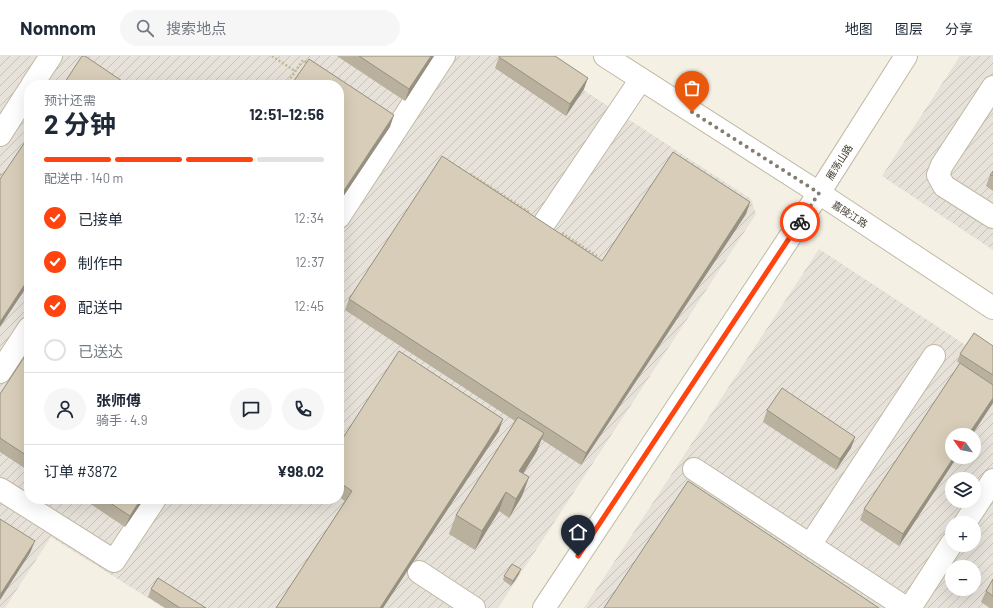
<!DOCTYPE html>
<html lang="zh">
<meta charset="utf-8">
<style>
body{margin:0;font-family:Barlow,"Noto Sans SC",sans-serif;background:#f6f6f7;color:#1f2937;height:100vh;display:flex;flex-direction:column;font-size:15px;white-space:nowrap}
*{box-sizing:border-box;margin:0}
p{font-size:13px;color:#747a83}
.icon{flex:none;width:22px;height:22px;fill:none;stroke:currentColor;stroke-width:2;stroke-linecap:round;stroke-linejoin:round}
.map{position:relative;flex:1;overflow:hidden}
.drawer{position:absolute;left:24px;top:24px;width:320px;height:424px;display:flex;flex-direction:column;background:#fff;border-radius:16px;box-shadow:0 4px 16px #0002}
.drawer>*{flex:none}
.needle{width:26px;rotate:303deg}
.tools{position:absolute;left:945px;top:372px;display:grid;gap:8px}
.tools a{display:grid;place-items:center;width:36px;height:36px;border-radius:50%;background:#fff;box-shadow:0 4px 16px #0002;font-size:20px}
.pin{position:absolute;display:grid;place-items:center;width:34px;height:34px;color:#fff;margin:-41px -17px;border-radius:50% 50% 50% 0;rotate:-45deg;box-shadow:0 0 4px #0007}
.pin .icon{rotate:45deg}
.courier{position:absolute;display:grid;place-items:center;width:40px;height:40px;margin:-20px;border:3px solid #ff4410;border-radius:50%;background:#fff;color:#222;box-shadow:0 1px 5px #0007}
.overview em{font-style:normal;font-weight:700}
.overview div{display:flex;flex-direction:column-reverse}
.overview{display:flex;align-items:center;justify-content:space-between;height:68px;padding:0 20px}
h1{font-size:26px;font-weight:700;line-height:30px}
.bar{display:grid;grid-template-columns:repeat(4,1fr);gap:6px 4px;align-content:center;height:48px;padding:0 20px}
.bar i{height:5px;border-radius:3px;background:#e0e1e3}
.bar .selected{background:#ff4410}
.bar p{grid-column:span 4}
.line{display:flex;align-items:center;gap:10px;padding:0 20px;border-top:1px solid #e0e1e3}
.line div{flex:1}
.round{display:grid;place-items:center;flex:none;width:42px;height:42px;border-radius:21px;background:#f6f6f7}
ol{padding:0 20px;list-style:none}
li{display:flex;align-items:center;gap:12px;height:44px}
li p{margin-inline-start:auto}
li .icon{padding:4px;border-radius:50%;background:#ff4410;color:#fff;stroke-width:4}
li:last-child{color:#747a83}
li i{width:22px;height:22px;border:2px solid #e0e1e3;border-radius:50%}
header{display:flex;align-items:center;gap:24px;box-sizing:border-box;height:56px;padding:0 20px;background:#fff;border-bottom:1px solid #e0e1e3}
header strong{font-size:19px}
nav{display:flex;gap:22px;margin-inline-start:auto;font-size:14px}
.search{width:280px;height:36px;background:#f6f6f7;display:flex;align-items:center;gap:10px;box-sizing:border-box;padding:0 14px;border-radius:22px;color:#747a83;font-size:15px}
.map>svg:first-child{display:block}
.industrial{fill:url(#industrial-furrows);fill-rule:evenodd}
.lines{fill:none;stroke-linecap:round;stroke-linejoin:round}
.minor-casing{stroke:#c1b9a5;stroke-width:24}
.path{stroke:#c4b795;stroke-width:2.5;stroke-dasharray:2 2;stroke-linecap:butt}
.minor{stroke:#fff;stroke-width:22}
.wall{fill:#b9b09e}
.shaded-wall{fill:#969081}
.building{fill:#d7cdb8;stroke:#969081}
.done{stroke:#847e71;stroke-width:4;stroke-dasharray:0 7.2}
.route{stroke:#ff4410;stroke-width:5}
.labels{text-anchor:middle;stroke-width:4;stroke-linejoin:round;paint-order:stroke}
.street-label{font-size:10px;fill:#474133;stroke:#fff}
</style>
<header>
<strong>Nomnom</strong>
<div class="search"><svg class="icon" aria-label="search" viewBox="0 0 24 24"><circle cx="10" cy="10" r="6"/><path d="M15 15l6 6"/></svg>搜索地点</div>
<nav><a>地图</a><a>图层</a><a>分享</a></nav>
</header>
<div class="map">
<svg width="993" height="552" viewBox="0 0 993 552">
<defs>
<pattern id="industrial-furrows" width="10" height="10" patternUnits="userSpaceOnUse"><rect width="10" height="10" fill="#e6e1d9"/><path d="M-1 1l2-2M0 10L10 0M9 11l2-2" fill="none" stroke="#c7c2bb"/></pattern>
</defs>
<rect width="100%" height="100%" fill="#f4f0e4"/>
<path class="industrial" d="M0,0H531L751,143L756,158L498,552H164L51,481L5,552H0ZM29,29H339V443H29Z
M960,0H993V194L882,120Z
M819,193L993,307V552H584ZM952,379H974V401H952ZM952,423H974V445H952ZM952,467H974V489H952ZM952,511H974V533H952Z"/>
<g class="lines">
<defs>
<path id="minor" d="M605,0L819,137L993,252
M32,29L51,0
M993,31L942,109L938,119L944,130L993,161
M0,79L29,34
M339,161L444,0
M545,166L641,23
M0,316L29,272
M694,413L906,552
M0,433L114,505L155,443
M965,467L993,424
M810,489L934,300
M419,516L474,552
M544,552L819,137L906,0
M910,552L952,487"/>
</defs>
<use href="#minor" class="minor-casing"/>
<path class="path" d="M272,0L295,15
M286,29L303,4L309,8
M0,118L1,119
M470,118L529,156
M562,177L597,200"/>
<use href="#minor" class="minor"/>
</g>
<path class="wall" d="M337,0H434L405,45Z
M499,1L584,33L566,60L495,12Z
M993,115V135L986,130L990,119Z
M750,146L746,158L581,409L541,383L537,395L523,418L529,421L522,440L509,462L499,455L475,494L449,478L456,459L515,365L345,254L349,243L602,205Z
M993,290V347L952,401H957L899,490L860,464L864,453L960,307L957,306L960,298Z
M29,294V415L0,396V338Z
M767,354L855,381L851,392L836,414L763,366Z
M499,375L383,552H276L345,445L339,441V388Z
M83,443H144L125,471Z
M519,518L511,530L503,524L504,520Z
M993,523V552H990L981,546L986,535Z
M151,533L206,552H165L148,541Z"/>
<path class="shaded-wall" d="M431,0H434L405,45L409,33Z
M588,22L584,33L566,60L570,48Z
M394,59L390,71L339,147V142Z
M750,146L746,158L581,409L586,397Z
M29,222V227L0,271V266Z
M993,342V347L972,379H968Z
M503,363L499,375L383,552H380Z
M544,377L537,395L513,434L519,415Z
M855,381L851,392L836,414L840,403Z
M954,401H957L899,490L903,478Z
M529,421L522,440L509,462L516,443Z
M506,436L499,455L475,494L482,475Z
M141,443H144L125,471L130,460Z
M35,485L30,497L0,544V539Z
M521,513L519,518L511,530L513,525Z"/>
<path class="building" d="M82,0H85L128,29H63Z
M359,0H431L409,33Z
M499,0H555L588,22L570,48L499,1Z
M309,3L394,59L339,142V29H291Z
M29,80V222L0,266V123Z
M673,96L750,146L586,397L349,243L442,100L602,205Z
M993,115V120L990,119Z
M974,277L993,290V319L960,298Z
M29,294V401L0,382V338Z
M399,295L503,363L380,552H276L352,435L339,426V388Z
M960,307L993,329V342L968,379H952V401H954L903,478L864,453Z
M782,332L855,381L840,403L767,354Z
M518,361L544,377L519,415L529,421L516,443L506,436L482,475L456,459Z
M688,425L879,552H604Z
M104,443H141L130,460Z
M0,463L35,485L0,539Z
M512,508L521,513L513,525L504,520Z
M158,522L206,552H180L151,533Z
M993,523V540L986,535Z"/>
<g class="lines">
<path class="done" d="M692,56L819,137L800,166"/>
<path class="route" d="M578,500L800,166"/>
</g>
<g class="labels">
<g class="street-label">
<text transform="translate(839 106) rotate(-58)" y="4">雁荡山路</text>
<text transform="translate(850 158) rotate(33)" y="4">嘉陵江路</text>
</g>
</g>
</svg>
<div class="tools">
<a><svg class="needle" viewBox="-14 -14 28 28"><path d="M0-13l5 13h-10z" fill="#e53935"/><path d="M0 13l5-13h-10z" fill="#747a83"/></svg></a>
<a><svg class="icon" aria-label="layers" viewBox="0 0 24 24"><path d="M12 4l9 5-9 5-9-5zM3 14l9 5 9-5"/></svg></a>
<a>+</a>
<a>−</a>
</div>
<div class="pin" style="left:692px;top:56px;background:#ea580c"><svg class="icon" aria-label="bag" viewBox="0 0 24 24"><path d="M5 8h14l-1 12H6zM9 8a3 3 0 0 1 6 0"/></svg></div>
<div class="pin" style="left:578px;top:500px;background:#1f2937"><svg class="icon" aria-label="home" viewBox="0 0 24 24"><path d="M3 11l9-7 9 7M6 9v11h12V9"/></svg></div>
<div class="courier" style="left:800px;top:166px"><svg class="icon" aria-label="bike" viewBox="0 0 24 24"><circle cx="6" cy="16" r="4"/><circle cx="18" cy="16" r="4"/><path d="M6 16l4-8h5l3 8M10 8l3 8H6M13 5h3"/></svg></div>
<section class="drawer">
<div class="overview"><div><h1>2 分钟</h1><p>预计还需</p></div><em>12:51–12:56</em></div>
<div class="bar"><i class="selected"></i><i class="selected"></i><i class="selected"></i><i></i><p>配送中 · 140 m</p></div>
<ol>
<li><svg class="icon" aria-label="check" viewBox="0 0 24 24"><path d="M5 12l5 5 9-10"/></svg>已接单<p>12:34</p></li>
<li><svg class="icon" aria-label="check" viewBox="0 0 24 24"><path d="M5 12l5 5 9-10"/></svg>制作中<p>12:37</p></li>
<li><svg class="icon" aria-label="check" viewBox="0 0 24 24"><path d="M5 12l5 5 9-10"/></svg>配送中<p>12:45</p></li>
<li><i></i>已送达</li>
</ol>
<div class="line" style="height:72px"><a class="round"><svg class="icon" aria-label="person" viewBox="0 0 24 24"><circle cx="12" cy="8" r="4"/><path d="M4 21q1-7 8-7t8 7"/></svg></a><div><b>张师傅</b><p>骑手 · 4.9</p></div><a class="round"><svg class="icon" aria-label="chat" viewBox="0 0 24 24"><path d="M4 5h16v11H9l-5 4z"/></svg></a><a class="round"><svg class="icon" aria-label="phone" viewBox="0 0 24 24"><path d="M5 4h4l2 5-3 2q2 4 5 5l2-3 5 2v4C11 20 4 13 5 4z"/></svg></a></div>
<div class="line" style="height:52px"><div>订单 #3872</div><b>¥98.02</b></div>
</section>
</div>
